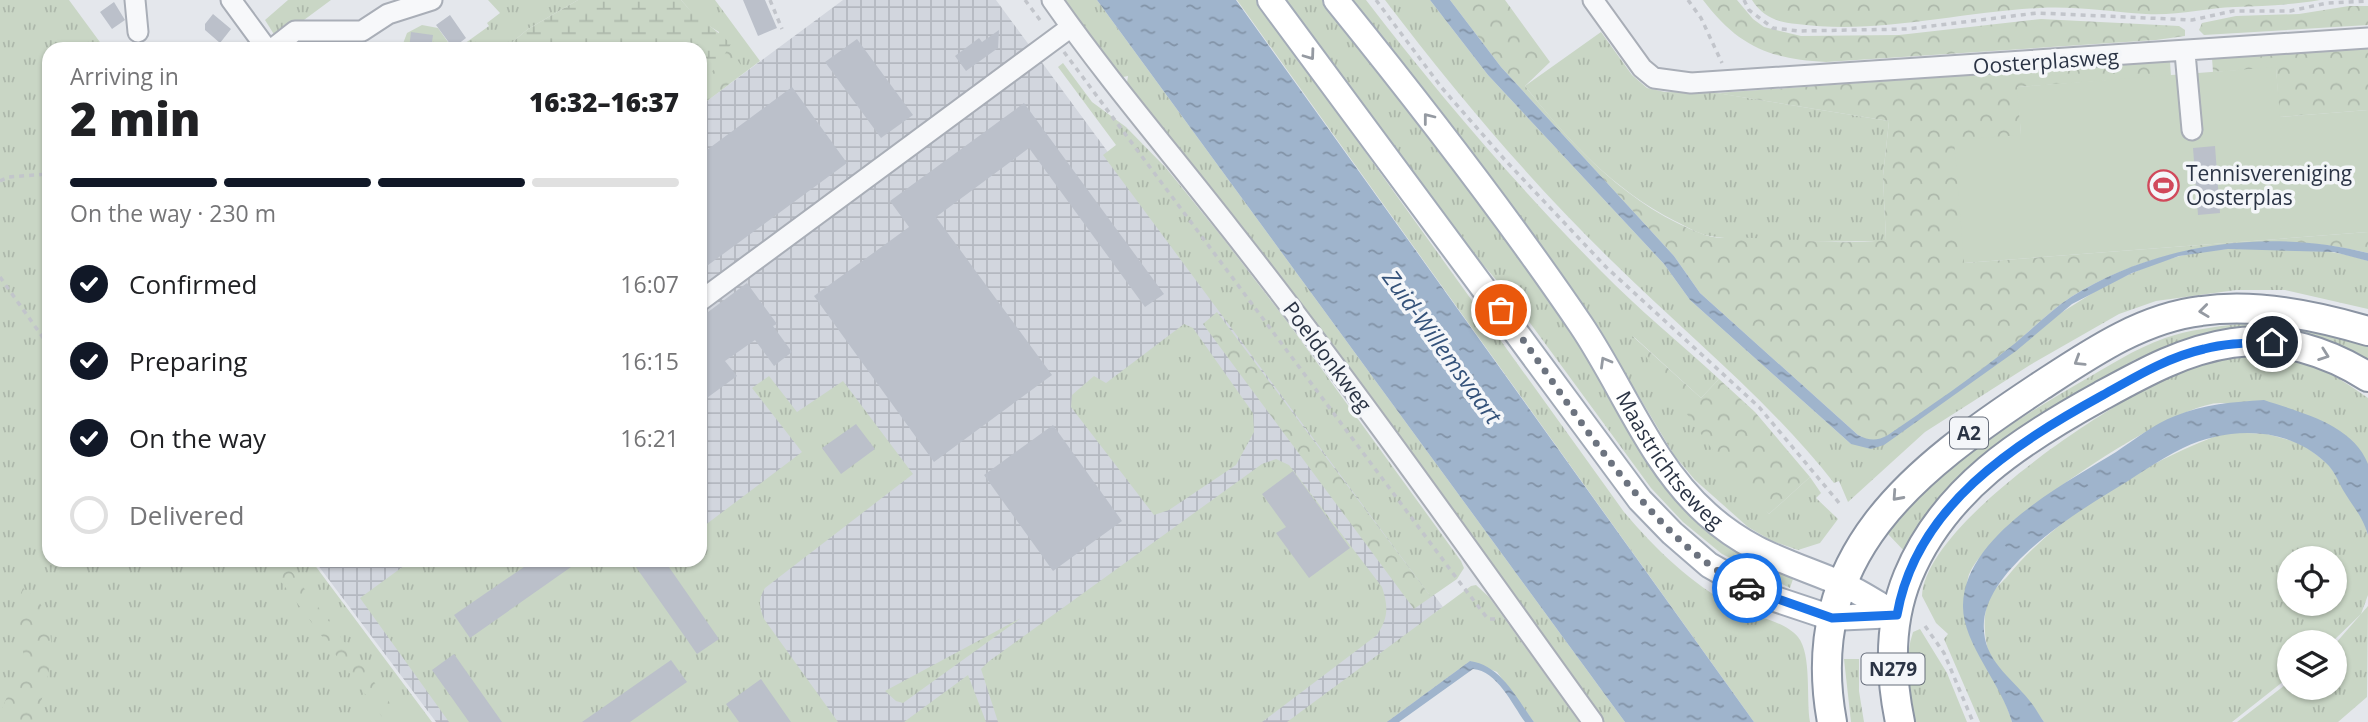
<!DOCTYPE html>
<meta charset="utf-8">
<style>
body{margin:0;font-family:"Open Sans",sans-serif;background:#f2f2f2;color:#202124;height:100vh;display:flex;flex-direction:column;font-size:26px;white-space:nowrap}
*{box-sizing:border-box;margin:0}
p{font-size:23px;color:#757577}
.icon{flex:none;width:38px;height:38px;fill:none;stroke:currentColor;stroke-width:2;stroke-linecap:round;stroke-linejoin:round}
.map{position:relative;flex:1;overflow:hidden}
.side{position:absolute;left:42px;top:42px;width:665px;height:525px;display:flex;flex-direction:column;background:#fff;border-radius:21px;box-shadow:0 2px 5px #0004}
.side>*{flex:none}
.controls{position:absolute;left:2277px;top:546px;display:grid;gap:14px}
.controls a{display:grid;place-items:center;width:70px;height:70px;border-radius:50%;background:#fff;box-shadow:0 2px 5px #0004;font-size:35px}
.pin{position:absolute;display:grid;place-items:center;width:60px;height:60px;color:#fff;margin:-30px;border:4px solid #fff;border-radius:50%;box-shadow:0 2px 7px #0007}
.courier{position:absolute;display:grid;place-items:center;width:70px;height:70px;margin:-35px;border:5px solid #1a73e8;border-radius:50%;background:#fff;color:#222;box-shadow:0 2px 9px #0007}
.summary em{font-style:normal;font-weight:800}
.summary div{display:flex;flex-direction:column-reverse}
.summary{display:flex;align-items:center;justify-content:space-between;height:119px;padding:0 28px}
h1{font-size:46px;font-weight:800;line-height:52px}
.bar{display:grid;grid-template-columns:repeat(4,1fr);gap:10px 7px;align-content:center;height:84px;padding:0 28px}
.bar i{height:9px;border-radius:5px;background:#e0e0e0}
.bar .current{background:#111827}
.bar p{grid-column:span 4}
ol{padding:0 28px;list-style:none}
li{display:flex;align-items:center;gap:21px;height:77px}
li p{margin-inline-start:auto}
li .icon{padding:7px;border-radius:50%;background:#111827;color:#fff;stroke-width:4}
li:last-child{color:#757577}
li i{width:38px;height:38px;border:4px solid #e0e0e0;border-radius:50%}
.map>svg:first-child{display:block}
.industrial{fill:url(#industrial-grid)}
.grass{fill:url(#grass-tufts);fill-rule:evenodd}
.forest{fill:url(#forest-crowns)}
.wetland{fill:url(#wetland-marsh)}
.pitch{fill:#c9d6c5}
.water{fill:url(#water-ripples)}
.building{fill:#bbc0ca}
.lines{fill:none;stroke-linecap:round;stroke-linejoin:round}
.minor-casing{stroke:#a9aeb7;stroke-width:23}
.major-casing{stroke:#a3abb8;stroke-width:28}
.highway-casing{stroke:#8b94a3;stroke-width:32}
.path{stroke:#c2c5cb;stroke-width:3.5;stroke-dasharray:5 5;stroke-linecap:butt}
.minor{stroke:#f7f8fa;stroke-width:19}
.major{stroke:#fff;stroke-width:24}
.highway{stroke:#fff;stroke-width:28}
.oneway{stroke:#959aa2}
.done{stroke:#6c737f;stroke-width:7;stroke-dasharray:0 12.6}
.route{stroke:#1a73e8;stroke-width:9}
.labels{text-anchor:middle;stroke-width:7;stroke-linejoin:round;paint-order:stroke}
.shield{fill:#f4f6f9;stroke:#676e7b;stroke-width:2}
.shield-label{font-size:19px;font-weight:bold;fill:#2b3445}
.street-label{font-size:21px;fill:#2b3445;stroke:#f4f6f9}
.poi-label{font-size:21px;fill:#2b3445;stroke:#f4f6f9;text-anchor:start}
.water-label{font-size:23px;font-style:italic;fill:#34527a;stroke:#f4f6f9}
</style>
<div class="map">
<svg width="2368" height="722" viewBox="0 0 2368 722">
<defs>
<pattern id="industrial-grid" width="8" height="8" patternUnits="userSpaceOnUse" patternTransform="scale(1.75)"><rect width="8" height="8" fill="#d2d6de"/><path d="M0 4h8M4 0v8" fill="none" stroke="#b4b8c0"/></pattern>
<pattern id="grass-tufts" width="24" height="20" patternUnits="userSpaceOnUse" patternTransform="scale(1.75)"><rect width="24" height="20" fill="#c9d6c5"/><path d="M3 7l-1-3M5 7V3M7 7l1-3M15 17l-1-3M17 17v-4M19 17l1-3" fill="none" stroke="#adb8ab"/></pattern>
<pattern id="forest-crowns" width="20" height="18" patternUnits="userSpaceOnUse" patternTransform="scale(1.75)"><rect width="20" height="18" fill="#c9d6c5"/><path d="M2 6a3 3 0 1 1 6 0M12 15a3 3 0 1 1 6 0" fill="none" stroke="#adb8ab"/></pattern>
<pattern id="wetland-marsh" width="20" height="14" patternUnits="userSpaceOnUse" patternTransform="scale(1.75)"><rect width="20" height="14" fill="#c9d6c5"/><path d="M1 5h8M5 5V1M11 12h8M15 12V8" fill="none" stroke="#adb8ab"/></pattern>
<pattern id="water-ripples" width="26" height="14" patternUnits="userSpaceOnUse" patternTransform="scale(1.75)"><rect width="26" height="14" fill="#9fb4cc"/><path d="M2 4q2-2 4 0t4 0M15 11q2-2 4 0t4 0" fill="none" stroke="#8293a7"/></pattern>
</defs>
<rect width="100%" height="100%" fill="#e4e7ec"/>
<path class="industrial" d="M843,0H996L1479,656L1390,722H436L314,560H700V106Z"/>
<path class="grass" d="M0,0H69L105,49H49V560H311L432,722H0Z
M288,0H331L285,34L275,36L265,20Z
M488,0H578L528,29L504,49H457L489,26L487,23L500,13Z
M681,0H715L760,61L700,106L719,32L698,19Z
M1063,0H1097L1625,722H1600L1126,89L1128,76L1118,78Z
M1237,0H1256L1624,512C1656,550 1691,583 1734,607C1753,617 1784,620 1798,637C1812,654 1806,700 1810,722H1754Z
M1282,0H1325L1477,198L1729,545L1793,579L1790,588L1722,554L1683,522L1651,488L1511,297L1460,238Z
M1351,0H1366C1439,95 1517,186 1601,271C1638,309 1680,343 1719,379L1701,398L1633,336L1769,514L1810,477L1821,493L1816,498L1838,519L1820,543L1798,550L1772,541L1748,527L1695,480L1674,455L1607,343L1483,168Z
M1385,0H1430L1488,75L1664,264L1690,300L1851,444L2099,289C2125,276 2152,263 2180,256C2233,244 2316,243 2368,261V309L2285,290H2236L2156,301L2119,314L2030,365L1925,432L1848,502L1839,481L1834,483C1769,400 1687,335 1612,261C1529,180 1455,92 1385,0Z
M422,25L438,28L453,49H401L407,33Z
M1601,32L1632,75L1647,88L1665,92L1717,93L1889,121L1883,176L1886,241C1832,241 1763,245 1710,236C1698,234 1686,226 1675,221C1614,190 1567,140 1525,86Z
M1063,63L1092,102L1126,127L1166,168L1222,237L1289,324L1461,561L1464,568L1457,579L1431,597L1103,155L1116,145L1058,67Z
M1184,324L1193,328L1253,413L1254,432L1236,465L1169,510L1154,515L1071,407L1072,395L1094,376L1106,383Z
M2238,324C2283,326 2325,332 2368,344V370L2203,335L2167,346L2134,360L2058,406L1907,554L1888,534C1940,467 2007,425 2079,383C2107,367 2134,349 2165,338C2189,330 2213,327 2238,324Z
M2239,355C2296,356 2322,365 2368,398V465C2362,457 2357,445 2349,439C2343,434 2233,403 2221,403C2174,401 1979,531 1968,578C1955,641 1997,668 2012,722H1980L1944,639L1948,634L1936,623L1922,596C1925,519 2138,382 2207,360C2217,357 2229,356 2239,355Z
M769,376L797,412L843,381L913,474L765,588C758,600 759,606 764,619L838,722H449L360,598L412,560H700V529L802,452L752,388Z
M2227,432L2267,434L2303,444L2329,465L2362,515L2368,535V595L2361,614L2332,642H2289V677L2232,722H2044C2030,700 1991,668 1987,646C1984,630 1983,614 1989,599C1992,591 2000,584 2006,578C2059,513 2149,460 2227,432ZM2289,558H2334V604H2289Z
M1276,459L1289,465L1382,587C1388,606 1389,617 1377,635L1262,722H998L981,669L988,662L1262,464Z
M1476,585L1489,597L1579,722H1534L1497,672L1470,661L1387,722H1287L1471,586Z
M2368,606L2367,697L2338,722H2237L2289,682V688H2334L2335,644Z
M1021,618L903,703L896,701L885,691Z
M1920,629L1947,673L1967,722H1915C1908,691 1903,663 1913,632Z
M1844,659H1859V691L1864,722H1851Z
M968,675L986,722H904Z"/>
<path class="forest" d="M1450,0H1505L1550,62L1525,86C1573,147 1630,208 1705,235C1719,240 1738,237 1753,238C1797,240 1842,245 1886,240L1883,176L1889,121L1716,93L2170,61L2171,76L2018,87L2021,135L1964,263L2368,232V253C2269,230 2158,243 2071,297C2048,312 2030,332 2009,348C1970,379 1929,407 1888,435C1877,441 1870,441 1858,435L1700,293L1674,256L1501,67Z
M1703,0H1737L1753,19L1764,27L1801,36L1899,35L2041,19L2179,26L2185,30V36L2156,40L1826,62C1769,59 1738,46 1703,0Z
M1752,0H2320C2291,5 2265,6 2235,7C2205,8 2177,16 2146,14C2110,12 2075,6 2040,8C1958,12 1878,35 1797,24C1777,22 1763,17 1752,0Z
M2349,6H2368V25L2204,35L2199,30L2202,23L2236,16L2299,14Z
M723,41L741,65L728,85L700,106V49H697Z
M2368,48V110L2280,117L2222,103L2278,97L2276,68L2213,72L2212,58Z
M1217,312L1431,597L1414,609L1203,324Z
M1629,333L1701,398L1719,379L1755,412L1810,477L1769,514L1729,473Z
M265,560H283L404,722H386Z
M23,588C28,592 36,597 40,603C62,638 47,687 34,722H0C0,700 20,682 23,660C25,637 13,608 23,588Z"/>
<path class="wetland" d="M578,0H681C696,18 715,28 731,44L716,68L700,81V49H504L528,29Z"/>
<path class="pitch" d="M2276,67L2280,117L2368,110V232L1964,263L1954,140L2021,135L2017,87Z"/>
<path class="water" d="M1097,0H1236L1754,722H1625Z
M1430,0H1450L1501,67L1674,256L1700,293L1858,435C1870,441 1877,441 1888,435C1929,407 1970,379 2009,348C2030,332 2048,312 2071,297C2157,243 2269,228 2368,253V261L2334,252L2228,249L2179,256L2132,273L2072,304L2016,351L1884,445L1871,449L1851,444L1690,300L1664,264L1488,75Z
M2264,400C2299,412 2353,424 2368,464C2368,479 2368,518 2368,535C2362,515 2353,507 2343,490C2338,481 2334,470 2326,463C2288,426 2229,426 2183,448C2158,460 2134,478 2110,492C2069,517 1989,569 1984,621C1981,659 2009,675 2029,700C2035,707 2039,715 2044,722H2012C2002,684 1962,643 1963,605C1965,535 2064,484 2116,452C2134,440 2154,424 2175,416C2204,404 2233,402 2264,400Z
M1470,661C1501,665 1517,699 1534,722H1525C1512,704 1497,671 1473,669L1399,722H1387Z"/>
<path class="building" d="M743,0H765L777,28L758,36Z
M114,2L125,20L112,29L100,12Z
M213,14L231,29L220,43L205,30V24Z
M450,15L466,38L453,48L436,25Z
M999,30L998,48L966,71L955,56L979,38L982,42Z
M411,32L433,35L431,49H409Z
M857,39L913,115L881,138L825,62Z
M792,87L847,163L700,271V155Z
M1024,103L1164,294L1145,307L1029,148L936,217L1052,375L934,462L814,296L909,227L890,201Z
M2215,146L2220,213L2198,215L2193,148Z
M747,283L777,324L773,326L792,352L774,366L755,340L725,361L737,376L700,403V318Z
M856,424L875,449L841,474L822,448Z
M1053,425L1122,521L1053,571L984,475Z
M1293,471L1350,548L1309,578L1276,533L1286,527L1262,494Z
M534,560H581L470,638L454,615Z
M631,560H664L719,639L697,654Z
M454,654L502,722H469L432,670Z
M671,660L687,682L630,722H582Z
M761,679L791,722H739L726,704Z"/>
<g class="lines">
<defs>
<path id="minor" d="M135,0L138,32
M231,0L267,49
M1052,0C1108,80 1171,153 1231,230C1357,390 1474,557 1593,722
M1593,0L1642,68L1654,78L1691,83L2368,38
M272,49L295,31H362L388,14L432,0
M2185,53L2192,130
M700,301L1071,27"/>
<g id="major">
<path d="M1270,0L1640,500L1672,533L1709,565L1760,594L1832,618L1897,615"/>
<path id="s1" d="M1336,0C1421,105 1505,213 1581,325C1623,387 1650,463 1707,514C1750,553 1790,562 1842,584C1861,592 1879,605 1897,615"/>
</g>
<path id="highway" d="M1832,722C1801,554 1915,469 2039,387C2088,355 2141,318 2201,311C2256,303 2315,315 2368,331
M1900,722C1890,674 1889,622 1908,576C1944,489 2021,440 2101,396C2143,373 2184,350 2232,343C2279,336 2329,352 2368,377"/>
</defs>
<use href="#minor" class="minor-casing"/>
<use href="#major" class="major-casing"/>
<use href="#highway" class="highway-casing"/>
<path class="path" d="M770,0L782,29
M1025,0L1043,24
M1376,0L1442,88L1505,160L1606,267L1759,407L1840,504
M1688,0L1701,18L1722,63
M1744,0L1749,10L1773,28L1799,31L1907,29L2037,13L2192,20L2233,11H2290L2327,3L2368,1
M1064,52L1461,584L1488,619H1497
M0,181L9,177L49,174
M0,277L49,346
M1925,626L1944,653L1973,722"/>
<use href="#minor" class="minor"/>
<use href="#major" class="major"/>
<use href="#highway" class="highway"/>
</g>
<defs><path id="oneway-chevron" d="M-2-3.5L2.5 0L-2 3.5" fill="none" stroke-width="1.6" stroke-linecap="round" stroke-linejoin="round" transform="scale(1.75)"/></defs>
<g class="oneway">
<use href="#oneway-chevron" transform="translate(1310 55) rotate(54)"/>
<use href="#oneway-chevron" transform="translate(1428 118) rotate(-128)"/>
<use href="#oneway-chevron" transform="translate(2204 311) rotate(173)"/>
<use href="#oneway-chevron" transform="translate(2324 355) rotate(20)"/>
<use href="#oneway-chevron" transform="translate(2079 361) rotate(148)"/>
<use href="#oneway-chevron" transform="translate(1605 362) rotate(-120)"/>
<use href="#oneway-chevron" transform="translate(1897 496) rotate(132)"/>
</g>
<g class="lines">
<path class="done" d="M1501,310C1570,400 1645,537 1747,588"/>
<path class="route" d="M1747,588L1832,618L1897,615C1916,506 2014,444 2103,395C2135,377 2168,357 2204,349C2227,343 2249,343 2272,342"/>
</g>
<defs>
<symbol id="stadium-ring" viewBox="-11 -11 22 22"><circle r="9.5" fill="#f4f6f9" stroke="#d1495b" stroke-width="1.5"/><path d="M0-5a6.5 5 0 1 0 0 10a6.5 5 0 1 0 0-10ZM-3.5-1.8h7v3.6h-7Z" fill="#d1495b"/></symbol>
</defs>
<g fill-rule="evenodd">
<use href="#stadium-ring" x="2146" y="168" width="35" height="35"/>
</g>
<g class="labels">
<g class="shield">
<rect x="1950" y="417.5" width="38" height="31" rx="5"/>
<rect x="1861.5" y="653.5" width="63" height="31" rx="5"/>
</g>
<g class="shield-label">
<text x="1969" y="440">A2</text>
<text x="1893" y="676">N279</text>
</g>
<g class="street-label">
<text transform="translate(2046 62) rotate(-4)" y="7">Oosterplasweg</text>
<text transform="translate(1327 357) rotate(53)" y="7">Poeldonkweg</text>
<text dy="7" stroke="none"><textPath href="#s1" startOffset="569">Maastrichtseweg</textPath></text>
</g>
<g class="poi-label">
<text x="2186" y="181">Tennisvereniging<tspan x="2186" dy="24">Oosterplas</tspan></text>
</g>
<g class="water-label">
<text transform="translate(1442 347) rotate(54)" y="8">Zuid-Willemsvaart</text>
</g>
</g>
</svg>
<div class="controls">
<a><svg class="icon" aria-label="locate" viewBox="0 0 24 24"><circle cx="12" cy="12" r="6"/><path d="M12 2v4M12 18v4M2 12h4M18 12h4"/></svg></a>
<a><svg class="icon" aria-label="layers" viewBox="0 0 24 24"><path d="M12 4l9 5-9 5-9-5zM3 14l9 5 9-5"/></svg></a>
</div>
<div class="pin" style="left:1501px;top:310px;background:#ea580c"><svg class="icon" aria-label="bag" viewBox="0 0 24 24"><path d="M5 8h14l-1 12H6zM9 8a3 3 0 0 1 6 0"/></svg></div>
<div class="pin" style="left:2272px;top:342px;background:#1f2937"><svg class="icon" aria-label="home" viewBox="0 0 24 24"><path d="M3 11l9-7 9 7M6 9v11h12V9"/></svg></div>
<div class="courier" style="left:1747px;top:588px"><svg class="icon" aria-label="car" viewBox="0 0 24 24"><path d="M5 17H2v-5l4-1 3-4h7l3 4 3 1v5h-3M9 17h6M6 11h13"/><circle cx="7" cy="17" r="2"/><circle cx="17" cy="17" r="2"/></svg></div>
<section class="side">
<div class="summary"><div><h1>2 min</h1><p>Arriving in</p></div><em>16:32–16:37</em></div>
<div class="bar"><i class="current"></i><i class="current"></i><i class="current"></i><i></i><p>On the way · 230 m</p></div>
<ol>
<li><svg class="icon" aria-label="check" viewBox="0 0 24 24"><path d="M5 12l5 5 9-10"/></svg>Confirmed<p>16:07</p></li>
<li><svg class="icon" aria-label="check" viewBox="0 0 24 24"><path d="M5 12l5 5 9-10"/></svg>Preparing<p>16:15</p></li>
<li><svg class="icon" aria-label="check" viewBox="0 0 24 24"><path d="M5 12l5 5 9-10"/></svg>On the way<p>16:21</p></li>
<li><i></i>Delivered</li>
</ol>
</section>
</div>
